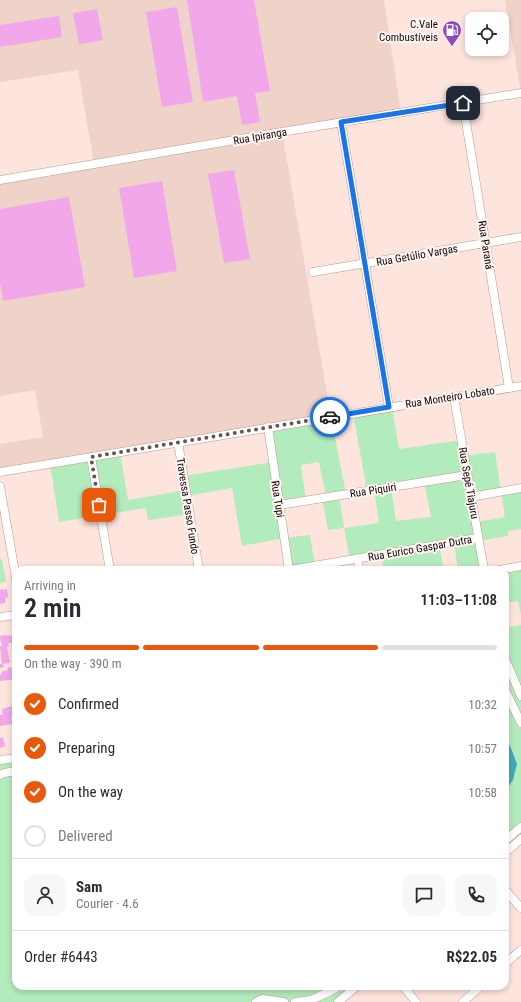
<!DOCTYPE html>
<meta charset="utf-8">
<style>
body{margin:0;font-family:"Roboto Condensed",sans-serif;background:#f7f7f7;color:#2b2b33;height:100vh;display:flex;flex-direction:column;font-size:15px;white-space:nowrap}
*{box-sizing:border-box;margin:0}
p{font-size:13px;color:#7c7c81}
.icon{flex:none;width:22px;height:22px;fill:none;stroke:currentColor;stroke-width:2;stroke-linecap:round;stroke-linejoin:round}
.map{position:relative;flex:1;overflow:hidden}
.side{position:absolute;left:12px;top:566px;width:497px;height:424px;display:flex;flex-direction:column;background:#fff;border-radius:12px;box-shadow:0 2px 6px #0003}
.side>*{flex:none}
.controls{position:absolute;left:465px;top:12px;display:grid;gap:8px}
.controls a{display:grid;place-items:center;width:44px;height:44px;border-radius:8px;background:#fff;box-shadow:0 2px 6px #0003;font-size:20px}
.pin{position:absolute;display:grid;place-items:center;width:34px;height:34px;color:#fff;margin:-17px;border-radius:8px;box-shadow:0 2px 6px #0006}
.courier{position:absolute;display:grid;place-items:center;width:40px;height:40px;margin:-20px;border:3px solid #1a73e8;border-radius:50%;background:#fff;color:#222;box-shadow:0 1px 5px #0007}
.overview em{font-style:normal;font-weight:600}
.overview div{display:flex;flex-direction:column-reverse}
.overview{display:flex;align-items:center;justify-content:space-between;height:68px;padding:0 12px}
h1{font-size:26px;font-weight:600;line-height:30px}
.bar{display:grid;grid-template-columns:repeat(4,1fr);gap:6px 4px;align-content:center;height:48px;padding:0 12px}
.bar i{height:5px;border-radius:3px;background:#e1e1e2}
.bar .current{background:#ea580c}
.bar p{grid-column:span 4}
.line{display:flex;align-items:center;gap:10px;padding:0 12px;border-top:1px solid #e1e1e2}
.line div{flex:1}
.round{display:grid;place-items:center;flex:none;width:42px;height:42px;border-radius:12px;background:#f7f7f7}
ol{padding:0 12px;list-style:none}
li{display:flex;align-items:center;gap:12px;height:44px}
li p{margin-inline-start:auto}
li .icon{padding:4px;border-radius:50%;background:#ea580c;color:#fff;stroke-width:4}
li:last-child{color:#7c7c81}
li i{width:22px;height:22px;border:2px solid #e1e1e2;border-radius:50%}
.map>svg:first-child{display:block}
.built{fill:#efd3c9}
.green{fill:#b3ecbc;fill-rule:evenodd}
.water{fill:#41adba}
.building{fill:#f2a7ea}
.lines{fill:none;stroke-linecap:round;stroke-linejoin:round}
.street-casing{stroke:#bd988b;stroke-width:9}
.street{stroke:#fff;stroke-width:8}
.done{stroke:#665550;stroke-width:4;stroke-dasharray:0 7.2}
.route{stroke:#1a73e8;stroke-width:5}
.labels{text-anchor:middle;stroke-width:4;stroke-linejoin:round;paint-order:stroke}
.poi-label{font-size:11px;fill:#140805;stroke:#fef5f2;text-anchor:end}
.street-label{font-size:11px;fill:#140805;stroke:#fef5f2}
</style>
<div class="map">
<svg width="521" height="1002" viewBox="0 0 521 1002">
<rect width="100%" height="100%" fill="#fde4dc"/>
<path class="built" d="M0,0H384L401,113L282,132L331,417L0,472V444L43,437L35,390L0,396V180L94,164L78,70L0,82Z
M505,0H521V93Z"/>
<path class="green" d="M392,407L399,449L461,440L464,456L495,452L501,491L521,488V529L508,531V536L479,541L484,570H458L454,543L439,545L444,570H384L381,555L350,560L344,528L328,530L322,498L326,497L319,462L301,465L306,500L280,505L285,538L310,535L315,566L289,570L284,538L242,546L232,488L187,496L190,514L148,520L146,508L59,522L50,463L120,452L128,500L186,490L183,476L273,462L268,427L331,417L346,494L339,495L344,528L379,523L374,490L367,491L353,413ZM424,482L431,517L396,521L391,487ZM501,492L505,517L476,522L471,497Z
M0,559H2L6,582L0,583Z
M521,566V615L518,601L505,603V570Z
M521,625V839L505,853V628Z
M16,759V986H357L338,1002H0V762Z"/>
<path class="water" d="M505,737L511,748L517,764L513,780L505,791Z"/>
<path class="building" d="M187,0H254L270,91L255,93L260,122L242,125L237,96L203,102Z
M177,7L193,102L162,107L146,12Z
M97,9L103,40L79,44L73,13Z
M59,16L62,37L0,47V25Z
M234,170L250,259L224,263L208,174Z
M162,181L177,271L134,278L119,188Z
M69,197L85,287L3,301L0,282V209Z
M3,589V590L7,589L8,597L5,598V603L0,604V590Z
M6,635L7,636L11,635L13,643H8L9,646L7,647L10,663L3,664L4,667L0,668V664H2L0,646H2V643H1L0,636Z
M11,667L12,672L16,671V679L0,681V675L2,674L1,672L8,670L7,668Z
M16,705V717H11L12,724L0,726V715H3L2,709Z
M12,724H16V732L14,733Z
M3,737L5,746L0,748V738Z"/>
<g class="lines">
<defs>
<path id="street" d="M463,103L509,388
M341,122L389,407
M0,180L282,132L521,93
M313,272L521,237
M454,397L484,570
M268,427L289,570
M178,442L199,570
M91,457L110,570
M0,472L521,386
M0,486L16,578
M471,497L521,488
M279,505L467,475
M358,559L359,570
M290,570L478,538
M499,570L521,566
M0,617L16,615
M505,659L521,696
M505,690L521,723
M0,760L16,758
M0,775L4,773L16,771
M505,841L521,827
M505,853L521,839
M505,890L521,908
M505,964L521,950
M403,986L416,1002
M256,1002L260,1000L263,999L284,1002
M295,1002L311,1000L329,992L339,986
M338,1002L357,986
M463,1002L481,986"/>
</defs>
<use href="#street" class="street-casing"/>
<use href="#street" class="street"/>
</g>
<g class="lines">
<path class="done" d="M99,505L91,457L330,417"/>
<path class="route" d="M330,417L389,407L341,122L463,103"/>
</g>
<defs>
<symbol id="fuel-pin" viewBox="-11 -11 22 30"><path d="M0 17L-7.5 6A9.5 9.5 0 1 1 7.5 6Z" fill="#8d49bd" stroke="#fef5f2"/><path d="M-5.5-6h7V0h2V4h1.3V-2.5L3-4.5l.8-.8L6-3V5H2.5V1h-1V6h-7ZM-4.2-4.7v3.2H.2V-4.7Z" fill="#fff"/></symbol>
</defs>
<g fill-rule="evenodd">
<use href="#fuel-pin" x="441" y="19" width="22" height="30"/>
</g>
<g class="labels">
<g class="poi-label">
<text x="438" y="28">C.Vale<tspan x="438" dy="13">Combustíveis</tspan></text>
</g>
<g class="street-label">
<text transform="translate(260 136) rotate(-10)" y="4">Rua Ipiranga</text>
<text transform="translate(486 245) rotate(81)" y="4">Rua Paraná</text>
<text transform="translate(417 255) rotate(-10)" y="4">Rua Getúlio Vargas</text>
<text transform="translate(450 397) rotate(-9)" y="4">Rua Monteiro Lobato</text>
<text transform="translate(469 483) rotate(80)" y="4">Rua Sepé Tiajuru</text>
<text transform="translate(373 490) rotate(-9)" y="4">Rua Piquiri</text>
<text transform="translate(278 499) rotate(81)" y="4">Rua Tupi</text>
<text transform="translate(188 506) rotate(81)" y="4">Travessa Passo Fundo</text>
<text transform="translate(420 548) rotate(-10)" y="4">Rua Eurico Gaspar Dutra</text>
</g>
</g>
</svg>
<div class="controls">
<a><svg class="icon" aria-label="locate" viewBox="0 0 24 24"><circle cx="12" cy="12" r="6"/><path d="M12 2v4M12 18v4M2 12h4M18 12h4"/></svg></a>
</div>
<div class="pin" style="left:99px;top:505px;background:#ea580c"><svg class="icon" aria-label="bag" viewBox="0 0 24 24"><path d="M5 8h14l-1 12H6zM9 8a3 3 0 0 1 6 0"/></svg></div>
<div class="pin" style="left:463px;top:103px;background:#1f2937"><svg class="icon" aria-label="home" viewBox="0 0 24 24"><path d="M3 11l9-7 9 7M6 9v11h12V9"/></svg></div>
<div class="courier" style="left:330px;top:417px"><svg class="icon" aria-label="car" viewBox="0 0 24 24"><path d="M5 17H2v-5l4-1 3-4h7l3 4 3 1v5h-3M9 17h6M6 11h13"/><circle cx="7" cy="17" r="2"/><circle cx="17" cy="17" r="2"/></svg></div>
<section class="side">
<div class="overview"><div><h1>2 min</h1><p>Arriving in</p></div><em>11:03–11:08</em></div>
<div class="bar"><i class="current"></i><i class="current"></i><i class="current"></i><i></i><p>On the way · 390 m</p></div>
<ol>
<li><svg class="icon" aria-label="check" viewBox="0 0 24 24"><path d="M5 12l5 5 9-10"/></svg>Confirmed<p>10:32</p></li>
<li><svg class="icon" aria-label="check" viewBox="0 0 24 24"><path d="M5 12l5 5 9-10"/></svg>Preparing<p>10:57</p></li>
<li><svg class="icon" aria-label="check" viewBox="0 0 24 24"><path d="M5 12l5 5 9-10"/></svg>On the way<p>10:58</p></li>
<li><i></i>Delivered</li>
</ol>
<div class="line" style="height:72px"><a class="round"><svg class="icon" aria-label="person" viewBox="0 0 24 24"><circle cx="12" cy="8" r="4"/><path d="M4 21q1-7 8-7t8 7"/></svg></a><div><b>Sam</b><p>Courier · 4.6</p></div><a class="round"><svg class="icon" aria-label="chat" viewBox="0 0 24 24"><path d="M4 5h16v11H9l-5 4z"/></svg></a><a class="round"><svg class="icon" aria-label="phone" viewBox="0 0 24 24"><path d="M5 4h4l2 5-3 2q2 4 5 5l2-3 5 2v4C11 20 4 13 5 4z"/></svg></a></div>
<div class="line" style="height:52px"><div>Order #6443</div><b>R$22.05</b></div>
</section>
</div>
